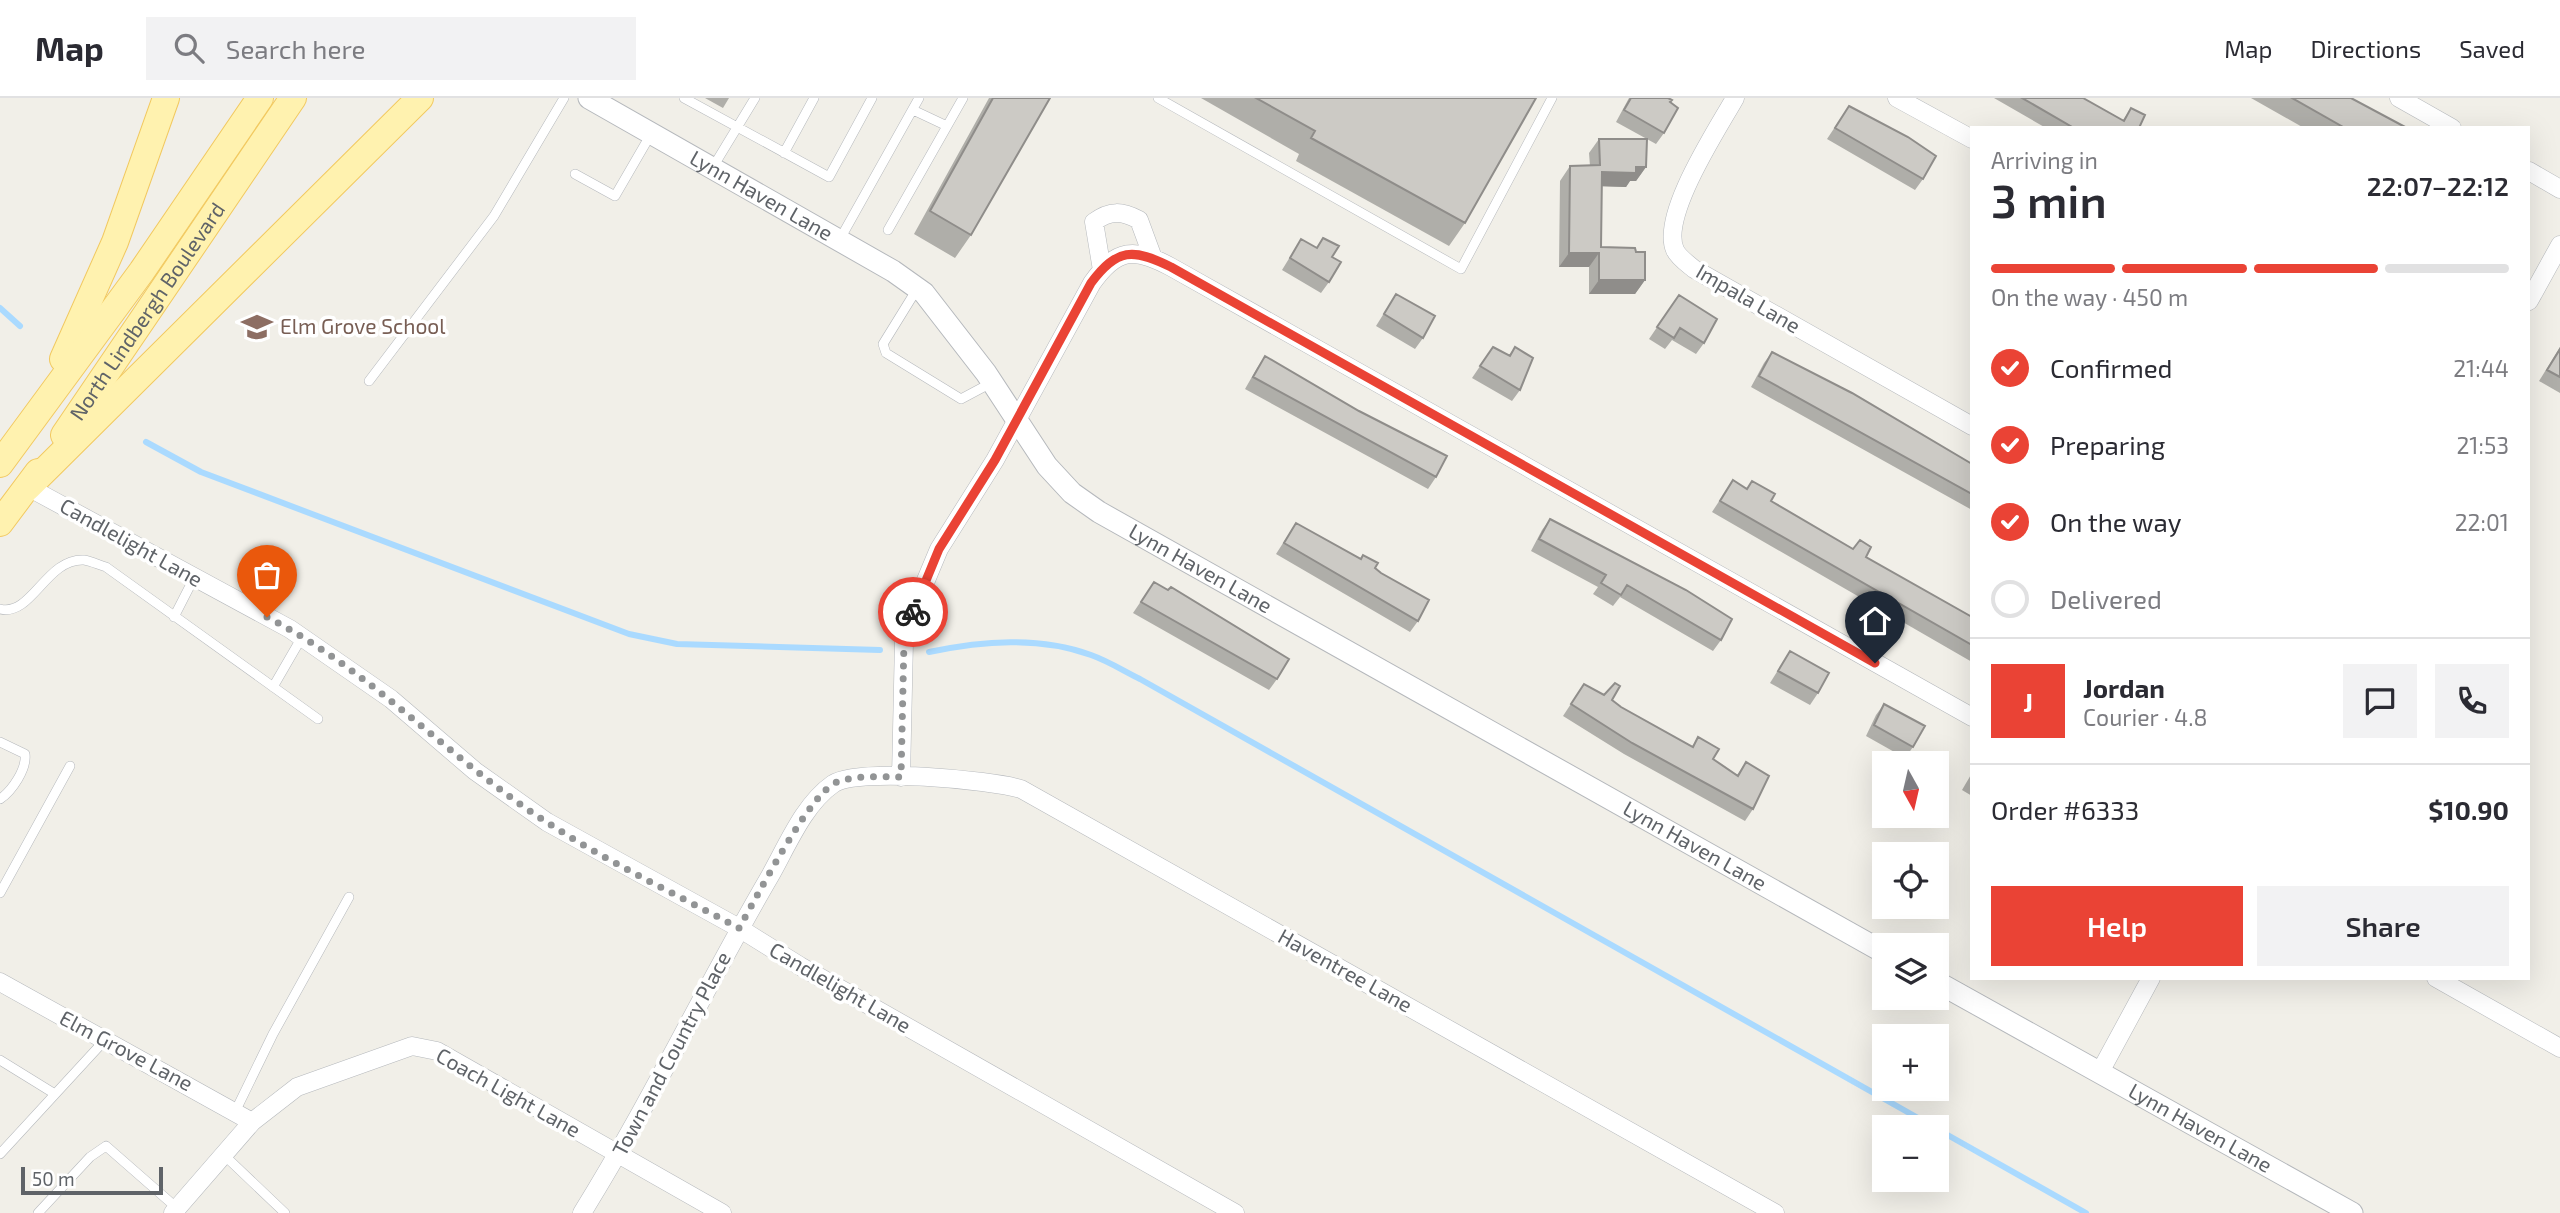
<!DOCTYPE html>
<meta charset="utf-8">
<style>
body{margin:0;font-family:"Exo 2",sans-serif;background:#f2f2f3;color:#2b2b33;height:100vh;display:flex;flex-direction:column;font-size:26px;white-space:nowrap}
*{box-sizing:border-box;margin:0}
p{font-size:23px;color:#7c7c81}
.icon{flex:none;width:38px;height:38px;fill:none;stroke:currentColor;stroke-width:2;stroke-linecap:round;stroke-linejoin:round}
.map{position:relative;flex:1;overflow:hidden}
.panel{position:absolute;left:1970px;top:28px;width:560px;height:854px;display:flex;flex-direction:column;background:#fff;border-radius:0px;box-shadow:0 7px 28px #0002}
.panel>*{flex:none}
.needle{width:46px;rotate:172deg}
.controls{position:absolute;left:1872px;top:653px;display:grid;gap:14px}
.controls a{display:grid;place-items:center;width:77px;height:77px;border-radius:0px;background:#fff;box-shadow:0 7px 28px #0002;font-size:35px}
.scale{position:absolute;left:21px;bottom:18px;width:142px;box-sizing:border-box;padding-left:7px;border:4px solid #5f6368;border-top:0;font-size:19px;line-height:24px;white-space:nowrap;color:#5f6368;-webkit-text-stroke:5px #fff;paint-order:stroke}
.pin{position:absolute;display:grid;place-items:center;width:60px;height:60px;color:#fff;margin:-72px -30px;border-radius:50% 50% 50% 0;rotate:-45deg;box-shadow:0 0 7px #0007}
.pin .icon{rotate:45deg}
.courier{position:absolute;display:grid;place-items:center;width:70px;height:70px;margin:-35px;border:5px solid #ea4335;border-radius:50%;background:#fff;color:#222;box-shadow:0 2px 9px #0007}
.head em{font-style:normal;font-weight:600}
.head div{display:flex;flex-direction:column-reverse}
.head{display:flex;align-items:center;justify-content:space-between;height:119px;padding:0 21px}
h1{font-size:46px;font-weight:600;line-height:52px}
.bar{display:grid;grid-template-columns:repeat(4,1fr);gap:10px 7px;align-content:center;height:84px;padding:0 21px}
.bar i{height:9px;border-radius:5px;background:#e1e1e2}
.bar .current{background:#ea4335}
.bar p{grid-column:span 4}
.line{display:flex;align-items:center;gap:18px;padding:0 21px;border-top:2px solid #e1e1e2}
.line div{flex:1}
.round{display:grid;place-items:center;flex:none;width:74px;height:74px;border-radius:0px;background:#f2f2f3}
ol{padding:0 21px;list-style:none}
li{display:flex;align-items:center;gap:21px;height:77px}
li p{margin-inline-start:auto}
li .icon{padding:7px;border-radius:50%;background:#ea4335;color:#fff;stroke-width:4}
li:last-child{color:#7c7c81}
li i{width:38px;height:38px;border:4px solid #e1e1e2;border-radius:50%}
.action{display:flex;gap:14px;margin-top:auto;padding:14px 21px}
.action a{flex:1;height:80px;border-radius:0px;background:#ea4335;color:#fff;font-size:28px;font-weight:600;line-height:80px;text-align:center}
.action a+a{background:#f2f2f3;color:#2b2b33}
header{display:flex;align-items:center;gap:42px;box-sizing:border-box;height:98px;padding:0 35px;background:#fff;border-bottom:2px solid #e1e1e2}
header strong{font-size:33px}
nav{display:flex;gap:38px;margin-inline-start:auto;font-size:24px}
.search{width:490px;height:63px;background:#f2f2f3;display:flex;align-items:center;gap:18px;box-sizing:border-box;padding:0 24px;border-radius:0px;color:#7c7c81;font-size:26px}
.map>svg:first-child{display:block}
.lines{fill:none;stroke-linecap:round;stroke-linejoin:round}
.stream{stroke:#aadaff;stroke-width:6}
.service-casing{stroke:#b5b8bc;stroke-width:10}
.minor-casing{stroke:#b5b8bc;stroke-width:19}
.tertiary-casing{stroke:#b5b8bc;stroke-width:23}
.primary-casing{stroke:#f2c960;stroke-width:28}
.service{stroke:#fff;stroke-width:9}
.minor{stroke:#fff;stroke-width:18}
.tertiary{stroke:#fff;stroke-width:21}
.primary{stroke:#fff2af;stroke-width:26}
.wall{fill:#afaea9}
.shaded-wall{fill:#8f8d8a}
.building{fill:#cccac5;stroke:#8f8d8a;stroke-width:2}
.done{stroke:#929495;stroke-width:7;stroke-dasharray:0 12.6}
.route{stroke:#ea4335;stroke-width:9}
.labels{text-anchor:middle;stroke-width:7;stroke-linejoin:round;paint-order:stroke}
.street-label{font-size:21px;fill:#5f6368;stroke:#fff}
.education-label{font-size:21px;fill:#785e54;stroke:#fff;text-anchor:start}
</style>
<header>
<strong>Map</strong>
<div class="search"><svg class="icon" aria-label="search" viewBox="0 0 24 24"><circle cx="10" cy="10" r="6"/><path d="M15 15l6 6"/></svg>Search here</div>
<nav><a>Map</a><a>Directions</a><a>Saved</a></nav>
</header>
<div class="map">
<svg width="2560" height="1115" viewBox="0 0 2560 1115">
<rect width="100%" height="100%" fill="#f1efe8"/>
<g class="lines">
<path class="stream" d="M0,210L20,228
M146,344L201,374L629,536L677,546L880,552
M929,554C982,543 1039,538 1091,557C1108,563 1124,573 1140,581L1934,1029
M1937,1031L2086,1115"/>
<defs>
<path id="service" d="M684,0L829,79L872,0
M1158,0L1461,171L1552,0
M913,12L947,28
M784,55L814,0
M713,69L755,0
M575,76L615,98L651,36
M888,132L963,0
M840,141L919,0
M917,191L883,246L886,255L961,301L991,285
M369,283L494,118L564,0
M0,511C32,519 46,460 84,462C91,463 99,467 106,469L318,621
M174,519L194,480
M273,589L302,539
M0,644L25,656C27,671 12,693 0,701
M0,795L70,668
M0,962L55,996
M235,1014L273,936L349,799
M0,1056L104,943
M224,1057L285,1115
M38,1115L90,1059L106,1048L178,1111"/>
<path id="minor" d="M1735,0C1717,32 1660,118 1675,152C1678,159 1688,166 1694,171L1972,328
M1897,0L1972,41
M2399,0L2452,30
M2529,73L2560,91
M1102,172L1094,124C1110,112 1122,113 1139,122L1153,160
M2529,203L2560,147
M28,389L290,531L391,601L475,673L547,724L739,830L800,868L1235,1115
M901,679L904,543L916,506L939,451L995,362L1092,185C1117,150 1134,149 1171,169L1972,619
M2436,880L2560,950
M0,884L252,1024
M2100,974L2151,880
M173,1115L252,1024L297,989L412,948L437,953L722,1115
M582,1115C650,1006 705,889 770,778C787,748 804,706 833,686C857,669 991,682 1021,691L1775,1115"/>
<g id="tertiary">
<path id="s1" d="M589,0L893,173L924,195L986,275L1047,368L1072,395L1099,414L1885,855"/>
<path id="s2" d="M1937,884L2352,1115"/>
</g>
<g id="primary">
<path d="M63,261L115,144L166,0"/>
<path id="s3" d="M64,337L293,0"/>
<path d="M0,366L142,173L260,0"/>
<path d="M28,389L420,0"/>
<path d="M0,425L38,374"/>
</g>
</defs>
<use href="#service" class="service-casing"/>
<use href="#minor" class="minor-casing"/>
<use href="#tertiary" class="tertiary-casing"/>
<use href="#primary" class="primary-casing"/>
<use href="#service" class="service"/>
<use href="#minor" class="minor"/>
<use href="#tertiary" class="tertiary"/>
<use href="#primary" class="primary"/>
</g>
<path class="wall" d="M705,0H729L723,10Z
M989,0H1050L971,137L955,160L914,136Z
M1201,0H1536L1465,125L1449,148L1296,63L1299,56Z
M1629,0H1668L1670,5L1664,35L1656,46L1616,24Z
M1994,0H2083L2123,22L2131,10L2139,30H2046Z
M2251,0H2351L2407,30H2304Z
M1849,8L1923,81L1915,92L1827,41Z
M1599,41L1646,69L1636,83H1630L1626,89L1602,88L1601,149L1636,154L1645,182L1635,196H1589V169H1559L1560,83L1570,68H1590L1589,55Z
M1323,140L1332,159L1329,184L1321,195L1282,172L1301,141L1316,150Z
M1396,196L1423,240L1415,251L1376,228Z
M1679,197L1704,245L1696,256L1672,242L1665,251L1649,241Z
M1493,249L1509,257L1515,249L1520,292L1512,303L1472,280Z
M2560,249V295L2539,283Z
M1772,254L1972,366V412L1751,289L1764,265Z
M1265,258L1436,379L1428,391L1245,291L1257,270Z
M1733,382L1747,391L1771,403L1866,459L1972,519V564L1712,414Z
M1550,421L1721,542L1713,553L1620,499L1613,508L1593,496L1598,489L1531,453L1542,432Z
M1296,425L1360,461L1363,457L1418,523L1410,534L1276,456Z
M1154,484L1277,581L1269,592L1133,515Z
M1790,553L1818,595L1810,607L1770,585Z
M1584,586L1621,609L1692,649L1698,639L1713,661L1737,677L1746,664L1753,711L1745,723L1624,656L1563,618Z
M1884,606L1913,649L1905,660L1866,638L1876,617Z
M1972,675V698L1962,692Z"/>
<path class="shaded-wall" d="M1636,69H1646L1636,83H1630L1626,89L1592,88L1602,74Z
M1569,155H1599L1589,169H1559Z
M1599,182H1645L1635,196H1589Z"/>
<path class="building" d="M993,0H1050L971,137L930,113Z
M1256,0H1536L1465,125L1311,40L1315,33Z
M1631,0H1668L1672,2L1670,4L1678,10L1664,35L1624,12Z
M2022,0H2083L2124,23L2131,10L2145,17L2139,30H2074Z
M2292,0H2351L2407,30H2345Z
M1849,8L1908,39L1936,58L1923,81L1835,30Z
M1599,41H1647L1646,69H1636V75L1602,74L1601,149L1635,150L1636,154H1645V182H1599V155H1569L1570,68L1600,67Z
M1323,140L1339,148L1332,159L1341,164L1329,184L1290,160L1301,141L1317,150Z
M1396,196L1435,218L1423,240L1384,216Z
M1679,197L1717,221L1704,245L1680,230L1674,240L1657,229Z
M1493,249L1510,258L1515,249L1533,260L1520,292L1480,268Z
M2560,251V279L2547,272Z
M1772,254L1852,295L1972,366V396L1759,278Z
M1265,258L1359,313L1447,358L1436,379L1253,279Z
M1733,382L1747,391L1752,383L1775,396L1771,403L1853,451L1860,442L1871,449L1866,459L1972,519V547L1720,403Z
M1550,421L1686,492L1732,521L1721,542L1627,487L1621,497L1601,485L1606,477L1539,441Z
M1296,425L1361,461L1363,457L1378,465L1375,470L1381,475L1429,502L1418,523L1284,445Z
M1154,484L1168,492L1171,489L1289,561L1277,581L1141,504Z
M1790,553L1829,575L1818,595L1778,573Z
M1615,585L1620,588L1612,602L1621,609L1693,649L1698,639L1719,651L1713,661L1738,678L1746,664L1769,678L1753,711L1632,645L1571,606L1584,586L1604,597Z
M1884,606L1925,628L1913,649L1874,627Z"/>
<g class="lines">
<path class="done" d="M267,519C358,566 428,638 509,698C580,751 662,789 739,830C756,801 810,694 837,684C857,677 880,679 901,679L904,543L913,514"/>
<path class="route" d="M913,514L939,451L995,362L1091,185C1117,150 1133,150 1171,169L1875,565"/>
</g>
<defs>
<symbol id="school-bare" viewBox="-9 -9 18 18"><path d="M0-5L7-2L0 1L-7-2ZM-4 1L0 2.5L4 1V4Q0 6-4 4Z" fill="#8d6e63" stroke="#fff" stroke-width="2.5" paint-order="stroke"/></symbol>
</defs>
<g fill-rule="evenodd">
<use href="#school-bare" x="235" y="207" width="44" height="44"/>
</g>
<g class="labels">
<g class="street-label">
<text dy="7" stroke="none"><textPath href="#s1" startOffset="198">Lynn Haven Lane</textPath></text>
<text transform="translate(1748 201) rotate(30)" y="7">Impala Lane</text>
<text dy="7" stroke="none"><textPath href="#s3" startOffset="149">North Lindbergh Boulevard</textPath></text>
<text transform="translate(131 445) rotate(29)" y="7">Candlelight Lane</text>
<text dy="7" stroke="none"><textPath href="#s1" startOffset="786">Lynn Haven Lane</textPath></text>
<text dy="7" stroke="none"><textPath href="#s1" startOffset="1353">Lynn Haven Lane</textPath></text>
<text transform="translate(1345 873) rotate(29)" y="7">Haventree Lane</text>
<text transform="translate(840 890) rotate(30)" y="7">Candlelight Lane</text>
<text transform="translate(126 953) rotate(28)" y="7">Elm Grove Lane</text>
<text transform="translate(672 956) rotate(-62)" y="7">Town and Country Place</text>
<text transform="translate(508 995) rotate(29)" y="7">Coach Light Lane</text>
<text dy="7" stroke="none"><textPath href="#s2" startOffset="301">Lynn Haven Lane</textPath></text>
</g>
<g class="education-label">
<text x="280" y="236">Elm Grove School</text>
</g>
</g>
</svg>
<div class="controls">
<a><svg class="needle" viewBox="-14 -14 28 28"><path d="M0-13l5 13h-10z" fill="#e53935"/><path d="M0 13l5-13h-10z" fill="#7c7c81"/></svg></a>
<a><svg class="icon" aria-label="locate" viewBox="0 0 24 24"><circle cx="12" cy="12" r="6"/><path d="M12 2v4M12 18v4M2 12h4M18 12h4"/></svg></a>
<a><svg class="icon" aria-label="layers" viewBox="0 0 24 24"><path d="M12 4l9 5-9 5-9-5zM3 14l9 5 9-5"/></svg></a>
<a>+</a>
<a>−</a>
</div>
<div class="scale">50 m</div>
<div class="pin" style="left:267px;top:519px;background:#ea580c"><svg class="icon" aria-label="bag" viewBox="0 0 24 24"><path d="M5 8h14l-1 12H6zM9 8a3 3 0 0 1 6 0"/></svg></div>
<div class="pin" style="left:1875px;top:565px;background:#1f2937"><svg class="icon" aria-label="home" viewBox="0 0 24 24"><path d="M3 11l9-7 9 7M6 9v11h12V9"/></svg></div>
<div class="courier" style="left:913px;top:514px"><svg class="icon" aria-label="bike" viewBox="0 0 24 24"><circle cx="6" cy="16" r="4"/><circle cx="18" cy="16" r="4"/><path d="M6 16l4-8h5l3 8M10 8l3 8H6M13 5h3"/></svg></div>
<section class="panel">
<div class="head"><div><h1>3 min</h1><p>Arriving in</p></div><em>22:07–22:12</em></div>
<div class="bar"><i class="current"></i><i class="current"></i><i class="current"></i><i></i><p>On the way · 450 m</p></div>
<ol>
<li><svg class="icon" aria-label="check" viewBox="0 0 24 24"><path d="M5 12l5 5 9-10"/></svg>Confirmed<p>21:44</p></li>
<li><svg class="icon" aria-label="check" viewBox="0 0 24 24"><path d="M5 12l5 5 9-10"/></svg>Preparing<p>21:53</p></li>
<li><svg class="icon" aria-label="check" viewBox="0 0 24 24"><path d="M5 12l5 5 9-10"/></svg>On the way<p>22:01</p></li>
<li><i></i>Delivered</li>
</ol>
<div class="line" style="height:126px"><b class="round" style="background:#ea4335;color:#fff">J</b><div><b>Jordan</b><p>Courier · 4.8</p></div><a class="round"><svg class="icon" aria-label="chat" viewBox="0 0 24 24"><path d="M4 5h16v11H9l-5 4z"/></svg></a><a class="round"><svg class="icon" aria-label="phone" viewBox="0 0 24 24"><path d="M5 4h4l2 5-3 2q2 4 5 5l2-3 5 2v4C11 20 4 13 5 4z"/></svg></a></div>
<div class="line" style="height:91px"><div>Order #6333</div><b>$10.90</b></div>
<div class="action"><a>Help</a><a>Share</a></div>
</section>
</div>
